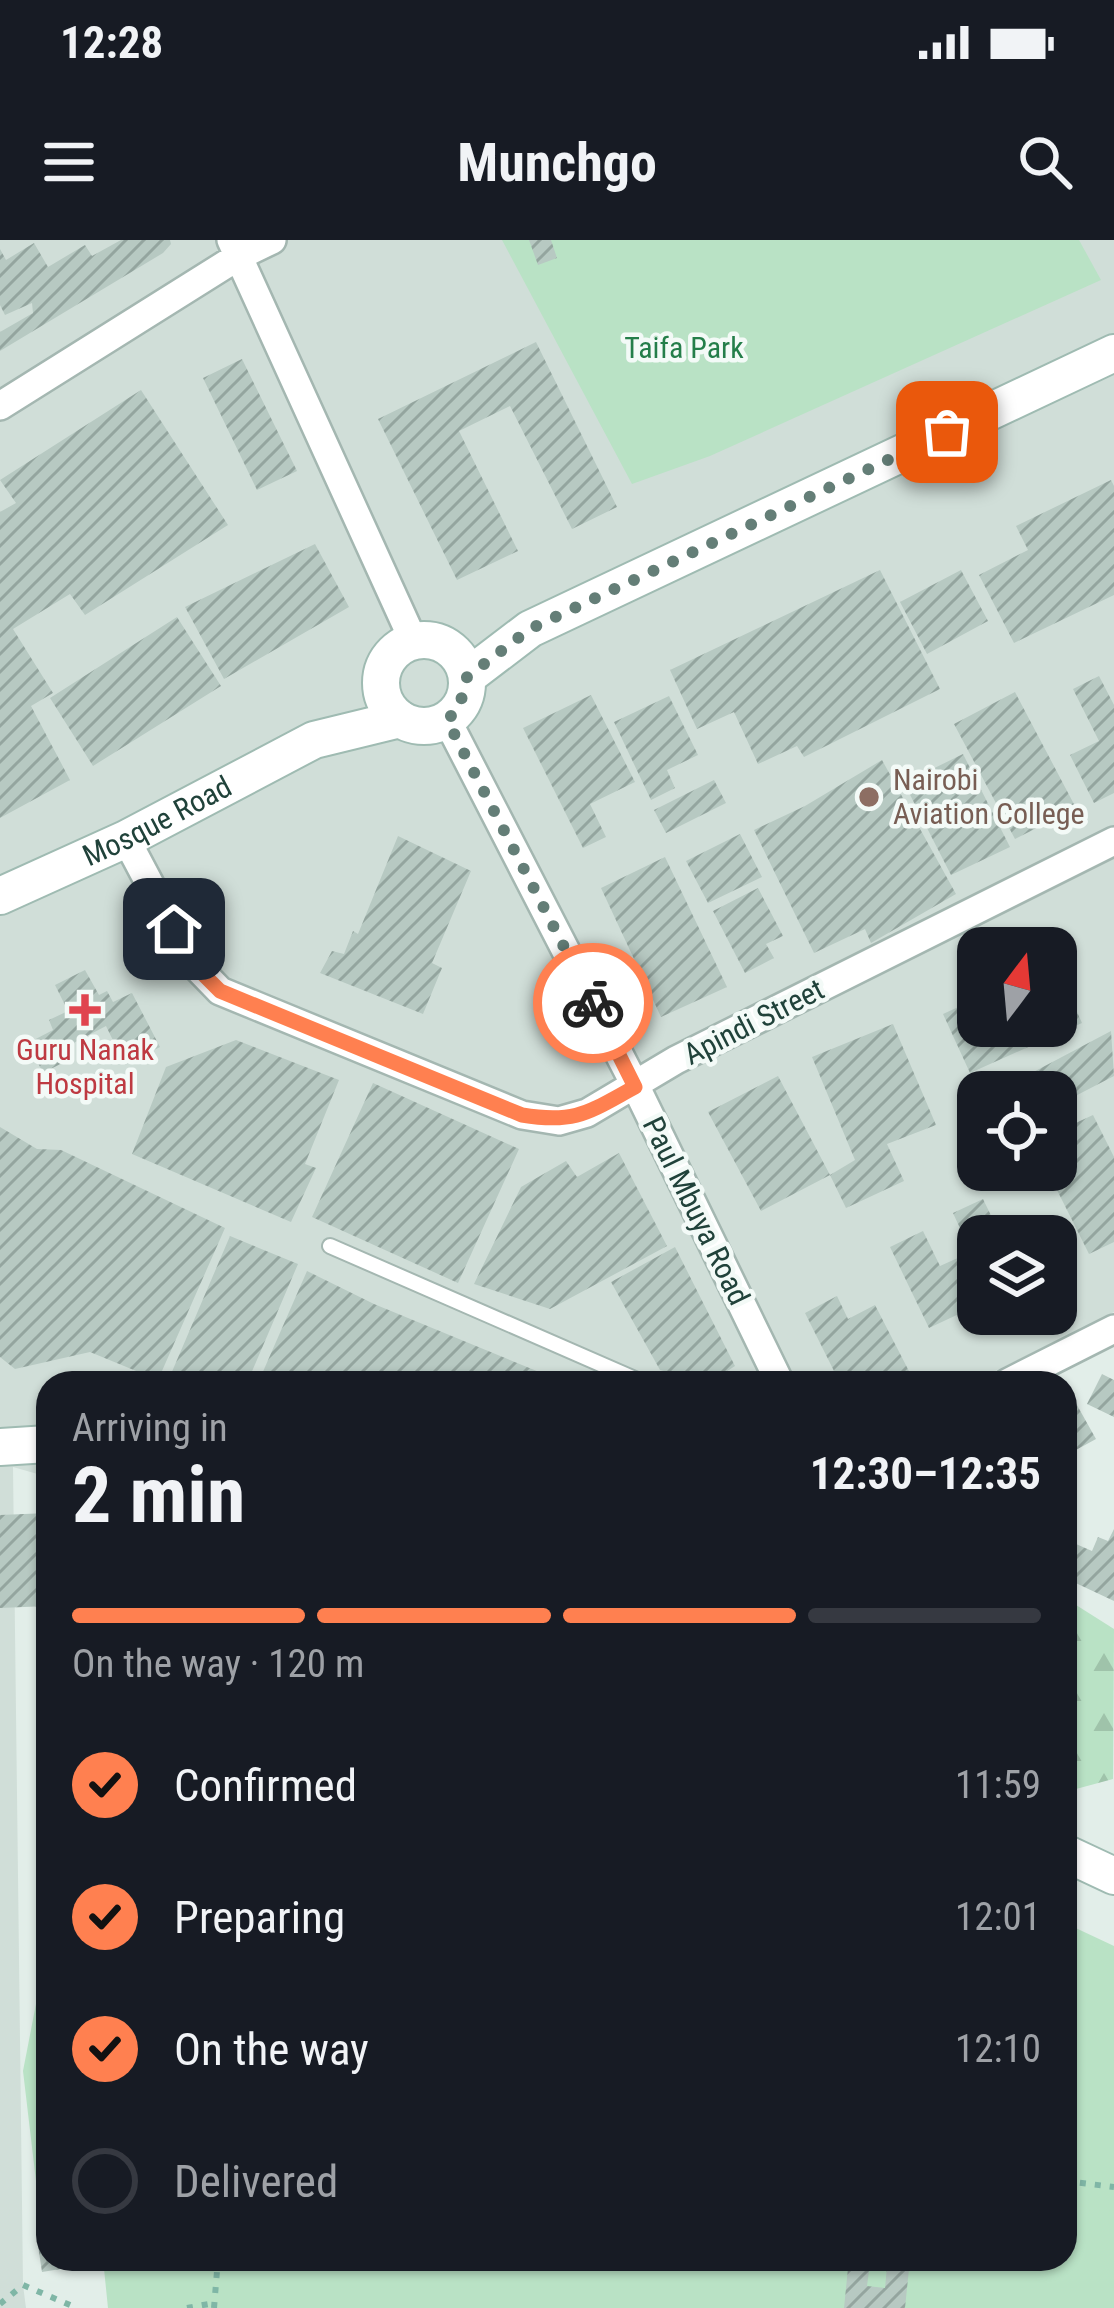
<!DOCTYPE html>
<meta charset="utf-8">
<style>
body{margin:0;font-family:"Roboto Condensed",sans-serif;background:#242831;color:#f1f3f6;height:100vh;display:flex;flex-direction:column;font-size:45px;white-space:nowrap}
*{box-sizing:border-box;margin:0}
p{font-size:39px;color:#9ea1a6}
.icon{flex:none;width:66px;height:66px;fill:none;stroke:currentColor;stroke-width:2;stroke-linecap:round;stroke-linejoin:round}
.map{position:relative;flex:1;overflow:hidden}
.details{position:absolute;left:36px;top:1131px;width:1041px;height:900px;display:flex;flex-direction:column;background:#171b24;border-radius:36px;box-shadow:0 3px 9px #0004}
.details>*{flex:none}
.needle{width:78px;rotate:16deg}
.buttons{position:absolute;left:957px;top:687px;display:grid;gap:24px}
.buttons a{display:grid;place-items:center;width:120px;height:120px;border-radius:24px;background:#171b24;box-shadow:0 3px 9px #0004;font-size:60px}
.pin{position:absolute;display:grid;place-items:center;width:102px;height:102px;color:#fff;margin:-51px;border-radius:24px;box-shadow:0 6px 18px #0006}
.courier{position:absolute;display:grid;place-items:center;width:120px;height:120px;margin:-60px;border:9px solid #ff8050;border-radius:50%;background:#fff;color:#222;box-shadow:0 3px 15px #0007}
.headline em{font-style:normal;font-weight:700}
.headline div{display:flex;flex-direction:column-reverse}
.headline{display:flex;align-items:center;justify-content:space-between;height:204px;padding:0 36px}
h1{font-size:78px;font-weight:700;line-height:90px}
.bar{display:grid;grid-template-columns:repeat(4,1fr);gap:18px 12px;align-content:center;height:144px;padding:0 36px}
.bar i{height:15px;border-radius:9px;background:#363941}
.bar .active{background:#ff8050}
.bar p{grid-column:span 4}
ol{padding:0 36px;list-style:none}
li{display:flex;align-items:center;gap:36px;height:132px}
li p{margin-inline-start:auto}
li .icon{padding:12px;border-radius:50%;background:#ff8050;color:#111;stroke-width:4}
li:last-child{color:#9ea1a6}
li i{width:66px;height:66px;border:6px solid #363941;border-radius:50%}
.status{display:flex;justify-content:space-between;align-items:center;height:84px;padding:0 60px;background:#171b24;direction:ltr}
.status svg{height:33px;fill:currentColor}
header{display:flex;justify-content:space-between;align-items:center;height:156px;padding:0 36px;background:#171b24;font-size:54px;font-weight:700}
.map>svg:first-child{display:block}
.built{fill:#d0ded8;fill-rule:evenodd}
.forest{fill:url(#forest-firs)}
.park{fill:#b9e2c5}
.building{fill:url(#building-hatch)}
.lines{fill:none;stroke-linecap:round;stroke-linejoin:round}
.lane-casing{stroke:#a4b7b1;stroke-width:18}
.street-casing{stroke:#a4b7b1;stroke-width:32}
.secondary-casing{stroke:#9fbbb2;stroke-width:40}
.path{stroke:#7fb6a6;stroke-width:6;stroke-dasharray:6 9;stroke-linecap:butt}
.lane{stroke:#fff;stroke-width:14}
.street{stroke:#fff;stroke-width:27}
.secondary{stroke:#fff;stroke-width:36}
.done{stroke:#647e77;stroke-width:12;stroke-dasharray:0 21.6}
.route{stroke:#ff8050;stroke-width:15}
.education-dot{fill:#8d6e63;stroke:#f3faf7;stroke-width:4.5}
.health-dot{fill:#e0444e;stroke:#f3faf7;stroke-width:4.5}
.labels{text-anchor:middle;stroke-width:9;stroke-linejoin:round;paint-order:stroke}
.park-label{font-size:30px;fill:#247e4a;stroke:#f3faf7}
.education-label{font-size:30px;fill:#785e54;stroke:#f3faf7;text-anchor:start}
.street-label{font-size:30px;fill:#20423a;stroke:#f3faf7}
.health-label{font-size:30px;fill:#be3a42;stroke:#f3faf7}
</style>
<div class="status"><b>12:28</b><svg viewBox="0 0 49 12"><path d="M0 12V9h3v3zM5 12V6h3v6zM10 12V3h3v9zM15 12V0h3v12zM26 1h20v11H26zM47 4h2v5h-2z"/></svg></div>
<header><svg class="icon" aria-label="menu" viewBox="0 0 24 24"><path d="M4 6h16M4 12h16M4 18h16"/></svg>Munchgo<svg class="icon" aria-label="search" viewBox="0 0 24 24"><circle cx="10" cy="10" r="6"/><path d="M15 15l6 6"/></svg></header>
<div class="map">
<svg width="1114" height="2068" viewBox="0 0 1114 2068">
<defs>
<pattern id="forest-firs" width="22" height="20" patternUnits="userSpaceOnUse" patternTransform="scale(3)"><rect width="22" height="20" fill="#b9e2c5"/><path d="M5 1l3.5 6h-7zM16 11l3.5 6h-7z" fill="#9fc3aa"/></pattern>
<pattern id="building-hatch" width="6" height="6" patternUnits="userSpaceOnUse" patternTransform="scale(3)"><rect width="6" height="6" fill="#b7c9c2"/><path d="M-1 1l2-2M0 6l6-6M5 7l2-2" fill="none" stroke="#94a59f"/></pattern>
</defs>
<rect width="100%" height="100%" fill="#e2eee9"/>
<path class="built" d="M0,0H1114V1072L971,1143H48V1237L13,1227L23,2045L26,2068H0ZM978,708H1056V786H978ZM978,852H1056V930H978ZM978,996H1056V1074H978Z"/>
<path class="forest" d="M1065,1358L1114,1389L1113,1539L1065,1552Z"/>
<path class="park" d="M502,0H1079L1101,40L710,216L632,244Z
M1065,1683L1114,1706V2068H108L103,2019H1065Z
M48,1702V1976L40,1975L23,1831Z"/>
<path class="building" d="M121,0H170L171,4L163,13L0,111V92L33,73L32,63L5,75L0,65V9L6,20L34,3L48,27L85,5L92,16Z
M529,0H551L557,18L538,25Z
M536,102L617,267L572,289L510,166L459,191L518,311L457,340L378,179Z
M242,119L297,231L257,250L203,138Z
M141,150L228,285L85,375L70,354L13,389L53,453L31,466L70,540L0,578V272L16,263L0,240Z
M1111,240L1114,246V355L1014,403L979,335L1028,310L1016,286Z
M315,304L349,367L224,439L185,367Z
M880,330L940,449L804,517L797,506L758,524L734,472L697,489L670,430Z
M961,330L988,381L927,414L900,362Z
M177,377L221,446L93,526L50,458Z
M1099,436L1114,465V553L1094,563L1070,515L1099,501L1073,449Z
M1015,452L1076,568L1015,599L954,484Z
M591,455L635,542L590,564L606,597L583,608L523,488Z
M669,456L698,515L667,530L675,548L651,560L614,482Z
M963,514L1010,607L951,635L904,543Z
M882,520L956,654L871,703L865,689L814,713L754,590L805,566Z
M714,540L726,563L666,593L654,570Z
M740,594L762,637L708,663L686,621Z
M398,596L471,631L432,723L442,728L423,774L320,733L332,711L344,714L353,691L358,694Z
M665,617L727,747L661,777L601,648Z
M758,648L783,696L766,704L774,718L745,733L713,671Z
M1056,725L1082,783L970,833L943,774L978,758V786H1056Z
M85,730L99,755L107,751L113,762L132,753L160,807L125,825L106,786L64,808L70,819L43,833L28,803L53,790L49,780L68,771L55,745Z
M893,784L936,885L887,904L904,941L846,968L830,935L855,920L812,817Z
M1111,791L1114,836L1056,866V852H1007L1005,847Z
M236,800L339,840L305,924L316,928L291,982L132,914L166,827Z
M778,836L830,935L761,971L708,872Z
M373,843L519,909L458,1043L312,977Z
M978,859V901L959,870Z
M1093,875L1114,917V1002L1089,1014L1047,930H1056V892Z
M0,887L37,909L61,910L225,988L158,1140L90,1112L15,1129L0,1117Z
M619,913L667,1006L550,1069L474,1044L521,947L566,921L577,937Z
M983,959L1001,996H978V1065L929,1088L890,1007L923,991L940,1026L971,1012L953,973Z
M230,996L298,1024L247,1143H172L168,1141Z
M675,1007L735,1126L709,1143L660,1130L611,1042Z
M307,1031L374,1064L566,1143H258Z
M837,1056L848,1079L875,1065L912,1137L900,1143H891L887,1135L871,1143H840L805,1073Z
M1102,1134L1114,1140V1177L1087,1164Z
M1073,1158L1096,1199L1065,1216V1163Z
M48,1273V1366L0,1368V1275Z
M1114,1289V1361L1065,1338V1328L1076,1304L1092,1311L1098,1297L1108,1301Z
M48,1998V2019H84L85,2025L42,2032L37,1999Z
M887,2027L909,2029L905,2068H844L848,2028L869,2031L867,2046L885,2048Z"/>
<g class="lines">
<defs>
<path id="lane" d="M330,1006L644,1143"/>
<path id="street" d="M231,0L413,400
M0,166L239,16L272,0
M447,480L636,847L780,1143
M126,599L190,720L220,751L522,875L559,881L587,873L676,820L1114,601
M1007,1143L1114,1089"/>
<g id="secondary">
<circle cx="424" cy="443" r="43"/>
<path d="M467,437L530,389L1114,113"/>
<path id="s1" d="M0,656L126,599L314,500L400,479"/>
<path d="M0,1207L48,1204"/>
<path d="M1065,1613L1114,1636"/>
</g>
</defs>
<use href="#lane" class="lane-casing"/>
<use href="#street" class="street-casing"/>
<use href="#secondary" class="secondary-casing"/>
<path class="path" d="M1065,1941L1114,1947
M0,2064L23,2045L77,2068
M187,2068L214,2063
M214,2068L218,2019"/>
<use href="#lane" class="lane"/>
<use href="#street" class="street"/>
<use href="#secondary" class="secondary"/>
</g>
<g class="lines">
<path class="done" d="M593,763L447,480L459,468L467,437L530,389L947,192"/>
<path class="route" d="M174,689L190,721L220,751L522,875C576,884 589,872 635,847L593,763"/>
</g>
<circle class="education-dot" cx="869" cy="557" r="12"/>
<path class="health-dot" d="M79 752h12v12h12v12h-12v12h-12v-12h-12v-12h12z"/>
<g class="labels">
<g class="park-label">
<text x="684" y="118">Taifa Park</text>
</g>
<g class="education-label">
<text x="893" y="550">Nairobi<tspan x="893" dy="34">Aviation College</tspan></text>
</g>
<g class="street-label">
<text dy="10" stroke="none"><textPath href="#s1" startOffset="174">Mosque Road</textPath></text>
<text transform="translate(754 782) rotate(-27)" y="10">Apindi Street</text>
<text transform="translate(696 971) rotate(64)" y="10">Paul Mbuya Road</text>
</g>
<g class="health-label">
<text x="85" y="820">Guru Nanak<tspan x="85" dy="34">Hospital</tspan></text>
</g>
</g>
</svg>
<div class="buttons">
<a><svg class="needle" viewBox="-14 -14 28 28"><path d="M0-13l5 13h-10z" fill="#e53935"/><path d="M0 13l5-13h-10z" fill="#9ea1a6"/></svg></a>
<a><svg class="icon" aria-label="locate" viewBox="0 0 24 24"><circle cx="12" cy="12" r="6"/><path d="M12 2v4M12 18v4M2 12h4M18 12h4"/></svg></a>
<a><svg class="icon" aria-label="layers" viewBox="0 0 24 24"><path d="M12 4l9 5-9 5-9-5zM3 14l9 5 9-5"/></svg></a>
</div>
<div class="pin" style="left:947px;top:192px;background:#ea580c"><svg class="icon" aria-label="bag" viewBox="0 0 24 24"><path d="M5 8h14l-1 12H6zM9 8a3 3 0 0 1 6 0"/></svg></div>
<div class="pin" style="left:174px;top:689px;background:#1f2937"><svg class="icon" aria-label="home" viewBox="0 0 24 24"><path d="M3 11l9-7 9 7M6 9v11h12V9"/></svg></div>
<div class="courier" style="left:593px;top:763px"><svg class="icon" aria-label="bike" viewBox="0 0 24 24"><circle cx="6" cy="16" r="4"/><circle cx="18" cy="16" r="4"/><path d="M6 16l4-8h5l3 8M10 8l3 8H6M13 5h3"/></svg></div>
<section class="details">
<div class="headline"><div><h1>2 min</h1><p>Arriving in</p></div><em>12:30–12:35</em></div>
<div class="bar"><i class="active"></i><i class="active"></i><i class="active"></i><i></i><p>On the way · 120 m</p></div>
<ol>
<li><svg class="icon" aria-label="check" viewBox="0 0 24 24"><path d="M5 12l5 5 9-10"/></svg>Confirmed<p>11:59</p></li>
<li><svg class="icon" aria-label="check" viewBox="0 0 24 24"><path d="M5 12l5 5 9-10"/></svg>Preparing<p>12:01</p></li>
<li><svg class="icon" aria-label="check" viewBox="0 0 24 24"><path d="M5 12l5 5 9-10"/></svg>On the way<p>12:10</p></li>
<li><i></i>Delivered</li>
</ol>
</section>
</div>
